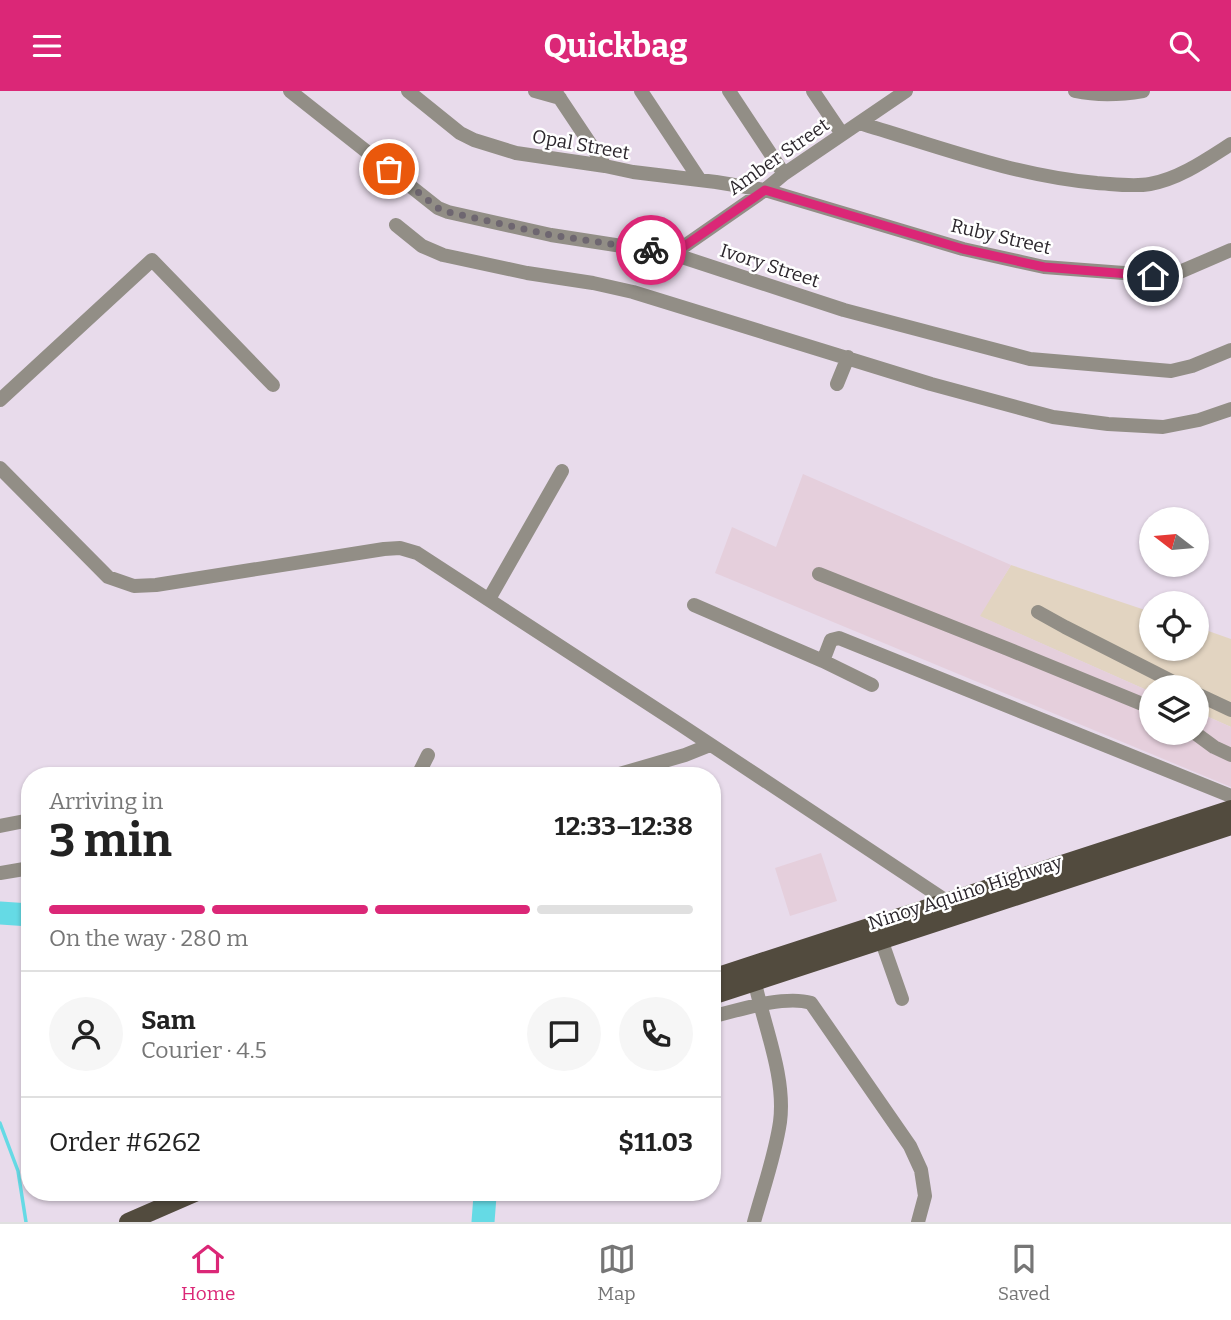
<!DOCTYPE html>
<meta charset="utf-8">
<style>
body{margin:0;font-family:Bitter,serif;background:#f6f6f6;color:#222;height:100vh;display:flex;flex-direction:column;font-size:26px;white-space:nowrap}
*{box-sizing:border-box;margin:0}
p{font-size:23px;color:#767676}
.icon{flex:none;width:38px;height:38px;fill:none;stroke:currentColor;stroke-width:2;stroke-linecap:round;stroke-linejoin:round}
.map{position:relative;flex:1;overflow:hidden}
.details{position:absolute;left:21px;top:676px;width:700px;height:434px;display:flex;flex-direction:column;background:#fff;border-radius:28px;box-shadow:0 2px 5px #0004}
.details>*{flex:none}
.needle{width:46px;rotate:286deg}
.buttons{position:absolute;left:1139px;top:416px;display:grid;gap:14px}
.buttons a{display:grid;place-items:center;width:70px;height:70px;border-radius:50%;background:#fff;box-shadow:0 2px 5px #0004;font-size:35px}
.pin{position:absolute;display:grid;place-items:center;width:60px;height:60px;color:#fff;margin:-30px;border:4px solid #fff;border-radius:50%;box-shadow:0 2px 7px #0007}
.courier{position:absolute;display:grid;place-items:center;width:70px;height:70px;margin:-35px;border:5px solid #db2777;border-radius:50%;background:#fff;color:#222;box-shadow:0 2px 9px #0007}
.overview em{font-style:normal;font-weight:700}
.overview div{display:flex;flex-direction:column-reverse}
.overview{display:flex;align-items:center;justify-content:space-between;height:119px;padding:0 28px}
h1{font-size:46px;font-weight:700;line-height:52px}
.bar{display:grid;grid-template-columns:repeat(4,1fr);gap:10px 7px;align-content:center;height:84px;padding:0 28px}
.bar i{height:9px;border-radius:5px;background:#e0e0e0}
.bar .on{background:#db2777}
.bar p{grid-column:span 4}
.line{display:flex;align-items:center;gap:18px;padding:0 28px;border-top:2px solid #e0e0e0}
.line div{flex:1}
.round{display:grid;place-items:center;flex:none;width:74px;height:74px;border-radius:37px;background:#f6f6f6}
header{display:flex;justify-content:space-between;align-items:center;height:91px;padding:0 28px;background:#db2777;color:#fff;font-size:32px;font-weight:700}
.tab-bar{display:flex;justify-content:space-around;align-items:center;height:98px;border-top:2px solid #e0e0e0;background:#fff;font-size:19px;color:#767676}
.tab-bar a{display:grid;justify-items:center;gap:4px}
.tab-bar .on{color:#db2777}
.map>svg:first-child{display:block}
.industrial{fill:#e2d4c1}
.education{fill:#e5cfdc}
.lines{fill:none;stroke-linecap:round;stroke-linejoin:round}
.stream{stroke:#65dae5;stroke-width:3.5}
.river{stroke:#65dae5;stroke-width:23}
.minor{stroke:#928e86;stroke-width:14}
.major{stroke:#524b3e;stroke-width:18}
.done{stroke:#6e6670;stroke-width:7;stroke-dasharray:0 12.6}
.route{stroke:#db2777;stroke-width:9}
.labels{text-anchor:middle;stroke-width:5;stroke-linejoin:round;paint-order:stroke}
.street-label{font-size:19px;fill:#2c272d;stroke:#fff}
</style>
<header><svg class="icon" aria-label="menu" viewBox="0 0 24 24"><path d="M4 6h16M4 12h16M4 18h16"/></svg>Quickbag<svg class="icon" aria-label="search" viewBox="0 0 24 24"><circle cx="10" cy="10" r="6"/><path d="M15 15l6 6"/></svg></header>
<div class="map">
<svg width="1231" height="1131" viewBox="0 0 1231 1131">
<rect width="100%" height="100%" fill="#e8dbeb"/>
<path class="industrial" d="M1011,474L1151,521L1152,558H1197V536L1231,548V636L1197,621V597H1152L1151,601L979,525Z"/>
<path class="education" d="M803,383L1011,474L980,525L1151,601L1152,642H1197V621L1231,636V696L715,482L732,436L776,456Z
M821,762L837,810L790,825L775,777Z"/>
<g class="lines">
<path class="stream" d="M0,1032L18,1080L26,1131"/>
<path class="river" d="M0,822L30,824
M482,1101L485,1105L483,1131"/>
<path class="minor" d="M290,0L438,117L448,121L551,144L673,163L844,219L1030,268L1171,280L1192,275L1231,259
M408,0L460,42L474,49L516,62L605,75L633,81L716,91L765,99L963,158L1044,176L1164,185L1175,183L1231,159
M535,0L560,7
M555,0L605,75
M641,0L700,89
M729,0L784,83
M813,0L842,43
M1075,0C1099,5 1120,4 1143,0
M859,32C937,55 1015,85 1097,92C1114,93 1133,96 1150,93C1179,88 1206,69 1231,53
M396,134L422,155L443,164L527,182L593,192L633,201L931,293L1053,326L1108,333L1163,336L1199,329L1231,318
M673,163L765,99L784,83L906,0
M837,293L848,266
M0,309L152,169L273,294
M0,377L108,486L134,495L156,494L384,458L400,457L417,462L681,634L948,811
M819,483L1008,558L1152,617
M489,508L562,380
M694,514L823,570L872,594
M1038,521L1065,536L1185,597
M823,570L831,549L839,547L1231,705
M1197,603L1231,619
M1195,642L1214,656L1231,664
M418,684L428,664
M616,684L685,664L710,654
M0,735L30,729
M0,782L30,777
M882,851L902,908
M715,925C741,918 786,904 811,912L910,1055L921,1079L925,1105L918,1131
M754,1131C763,1098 775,1065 780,1031C786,986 764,935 755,892"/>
<path class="major" d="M712,887L1231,718
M712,905L1231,735
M128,1131L197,1101"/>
</g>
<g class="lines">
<path class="done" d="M389,78L438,117L448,121L551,144L651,159"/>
<path class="route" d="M651,159L673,163L765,99L963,158L1044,176L1153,185"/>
</g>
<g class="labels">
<g class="street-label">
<text transform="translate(581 53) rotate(10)" y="7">Opal Street</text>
<text transform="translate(778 65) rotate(-35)" y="7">Amber Street</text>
<text transform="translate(1001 145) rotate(13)" y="7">Ruby Street</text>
<text transform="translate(770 174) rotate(18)" y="7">Ivory Street</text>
<text transform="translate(965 801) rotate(-18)" y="7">Ninoy Aquino Highway</text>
</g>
</g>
</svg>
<div class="buttons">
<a><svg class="needle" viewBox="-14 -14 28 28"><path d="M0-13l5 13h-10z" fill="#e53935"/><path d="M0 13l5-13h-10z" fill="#767676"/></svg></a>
<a><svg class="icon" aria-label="locate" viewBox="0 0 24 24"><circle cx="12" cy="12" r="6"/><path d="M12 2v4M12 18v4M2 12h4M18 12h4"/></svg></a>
<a><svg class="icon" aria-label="layers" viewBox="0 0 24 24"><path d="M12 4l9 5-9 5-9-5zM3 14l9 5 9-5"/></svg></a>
</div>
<div class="pin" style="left:389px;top:78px;background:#ea580c"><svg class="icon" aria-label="bag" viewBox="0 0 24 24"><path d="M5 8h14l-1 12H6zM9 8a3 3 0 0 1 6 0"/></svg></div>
<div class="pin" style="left:1153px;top:185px;background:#1f2937"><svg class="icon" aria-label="home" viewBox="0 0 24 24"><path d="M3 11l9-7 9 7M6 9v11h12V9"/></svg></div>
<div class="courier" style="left:651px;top:159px"><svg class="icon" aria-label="bike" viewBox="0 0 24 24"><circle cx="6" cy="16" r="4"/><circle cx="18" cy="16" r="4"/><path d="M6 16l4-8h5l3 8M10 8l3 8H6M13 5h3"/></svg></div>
<section class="details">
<div class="overview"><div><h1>3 min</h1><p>Arriving in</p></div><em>12:33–12:38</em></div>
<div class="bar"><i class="on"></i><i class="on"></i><i class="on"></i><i></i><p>On the way · 280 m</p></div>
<div class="line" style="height:126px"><a class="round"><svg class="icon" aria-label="person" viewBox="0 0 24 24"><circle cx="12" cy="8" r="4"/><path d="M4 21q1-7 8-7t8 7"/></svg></a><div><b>Sam</b><p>Courier · 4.5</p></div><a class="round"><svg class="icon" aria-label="chat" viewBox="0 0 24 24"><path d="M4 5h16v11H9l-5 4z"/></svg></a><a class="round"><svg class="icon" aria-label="phone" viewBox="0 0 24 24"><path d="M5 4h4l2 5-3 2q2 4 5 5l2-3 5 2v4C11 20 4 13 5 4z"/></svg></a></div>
<div class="line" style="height:91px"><div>Order #6262</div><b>$11.03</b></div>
</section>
</div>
<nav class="tab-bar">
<a class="on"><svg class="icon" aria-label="home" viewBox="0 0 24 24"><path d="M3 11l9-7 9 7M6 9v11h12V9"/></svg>Home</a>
<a><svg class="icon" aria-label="map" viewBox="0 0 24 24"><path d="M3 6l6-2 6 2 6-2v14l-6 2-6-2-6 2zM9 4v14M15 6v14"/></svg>Map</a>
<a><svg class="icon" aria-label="saved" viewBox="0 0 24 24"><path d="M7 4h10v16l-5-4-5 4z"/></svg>Saved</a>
</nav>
